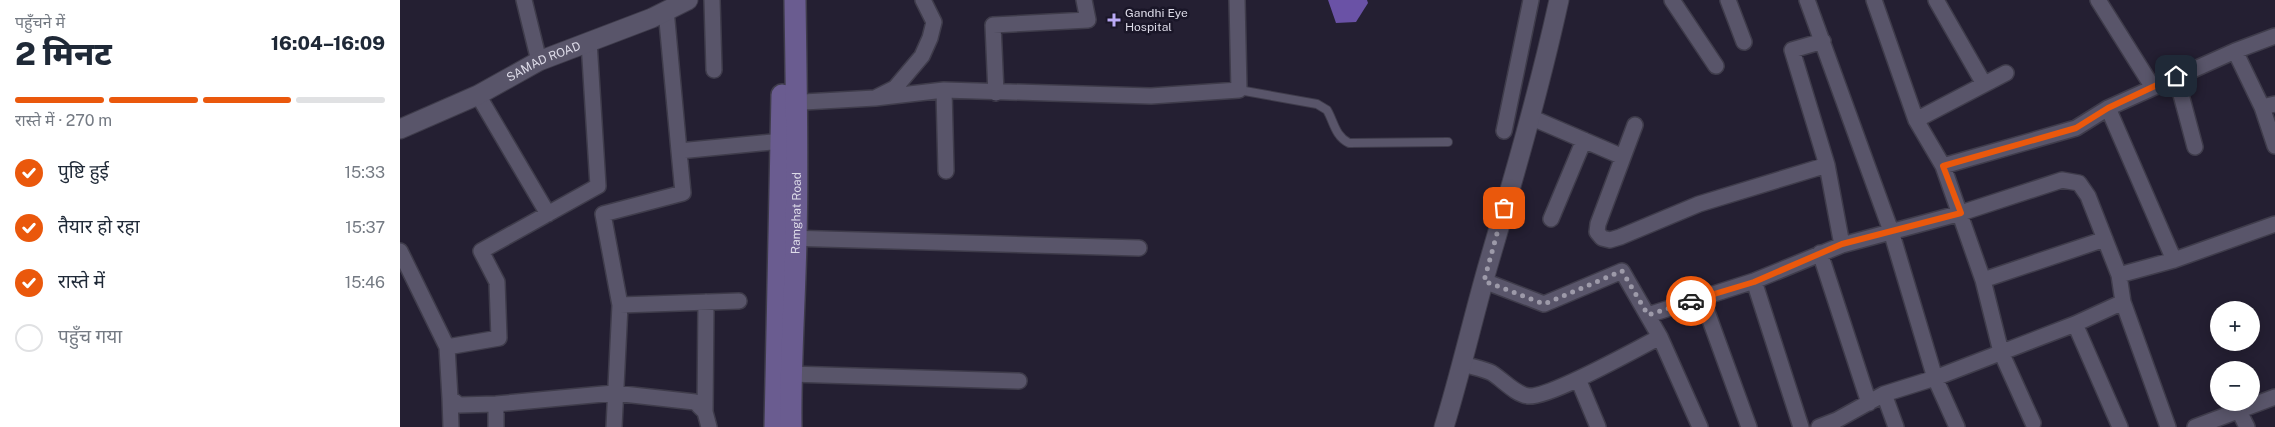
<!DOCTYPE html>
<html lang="hi">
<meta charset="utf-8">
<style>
body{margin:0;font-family:"Public Sans","Noto Sans Devanagari",sans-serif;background:#f2f2f3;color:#1f2937;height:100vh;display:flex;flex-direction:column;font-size:19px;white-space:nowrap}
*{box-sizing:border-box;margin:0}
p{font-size:16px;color:#747a83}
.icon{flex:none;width:28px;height:28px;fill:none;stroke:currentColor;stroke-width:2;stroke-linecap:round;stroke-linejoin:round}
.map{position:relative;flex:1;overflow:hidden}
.details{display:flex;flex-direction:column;background:#fff;width:400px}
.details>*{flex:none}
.tools{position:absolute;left:1810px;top:301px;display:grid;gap:10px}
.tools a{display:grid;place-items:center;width:50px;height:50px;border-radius:50%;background:#fff;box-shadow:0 2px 12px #0003;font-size:25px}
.pin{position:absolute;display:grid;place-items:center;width:42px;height:42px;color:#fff;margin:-21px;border-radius:10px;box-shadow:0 2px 8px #0006}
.courier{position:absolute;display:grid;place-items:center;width:50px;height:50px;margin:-25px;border:4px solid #ea580c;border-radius:50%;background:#fff;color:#222;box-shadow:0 1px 6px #0007}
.head em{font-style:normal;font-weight:800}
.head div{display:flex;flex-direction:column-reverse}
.head{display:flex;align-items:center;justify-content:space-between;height:85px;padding:0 15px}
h1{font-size:32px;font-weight:800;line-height:38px}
.bar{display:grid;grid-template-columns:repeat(4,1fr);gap:8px 5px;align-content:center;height:60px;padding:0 15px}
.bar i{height:6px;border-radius:4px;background:#e0e1e3}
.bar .selected{background:#ea580c}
.bar p{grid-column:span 4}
ol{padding:0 15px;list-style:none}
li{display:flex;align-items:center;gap:15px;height:55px}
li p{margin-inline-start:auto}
li .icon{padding:5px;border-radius:50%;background:#ea580c;color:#fff;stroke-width:4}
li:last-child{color:#747a83}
li i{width:28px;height:28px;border:2px solid #e0e1e3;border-radius:50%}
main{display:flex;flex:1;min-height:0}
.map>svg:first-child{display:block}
.water{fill:#6a52a6}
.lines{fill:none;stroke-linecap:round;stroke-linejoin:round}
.service-casing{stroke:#3f3c4b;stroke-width:10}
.minor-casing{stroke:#3f3c4b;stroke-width:18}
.tertiary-casing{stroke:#3f3c4b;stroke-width:21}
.secondary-casing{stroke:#3f3c4b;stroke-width:24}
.service{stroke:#59556a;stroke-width:8}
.minor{stroke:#59556a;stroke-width:15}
.tertiary{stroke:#59556a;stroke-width:19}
.secondary{stroke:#6a5c90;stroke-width:21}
.done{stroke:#9d9aa9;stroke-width:5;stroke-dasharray:0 9}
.route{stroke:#ea580c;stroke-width:6}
.poi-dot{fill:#bbaaf6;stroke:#1a1628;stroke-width:2}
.labels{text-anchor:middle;stroke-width:5;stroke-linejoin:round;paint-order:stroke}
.poi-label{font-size:12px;fill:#dedce9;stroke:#1a1628;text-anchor:start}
.street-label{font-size:12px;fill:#dedce9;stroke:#1a1628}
</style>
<main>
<section class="details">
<div class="head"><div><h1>2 मिनट</h1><p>पहुँचने में</p></div><em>16:04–16:09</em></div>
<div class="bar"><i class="selected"></i><i class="selected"></i><i class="selected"></i><i></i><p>रास्ते में · 270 m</p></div>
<ol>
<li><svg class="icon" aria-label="check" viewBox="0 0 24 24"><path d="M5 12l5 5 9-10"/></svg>पुष्टि हुई<p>15:33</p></li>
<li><svg class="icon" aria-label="check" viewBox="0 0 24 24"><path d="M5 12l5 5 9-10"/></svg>तैयार हो रहा<p>15:37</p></li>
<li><svg class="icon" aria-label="check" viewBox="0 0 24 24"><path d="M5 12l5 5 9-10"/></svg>रास्ते में<p>15:46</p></li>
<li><i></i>पहुँच गया</li>
</ol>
</section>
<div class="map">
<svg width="1875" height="427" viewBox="0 0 1875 427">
<rect width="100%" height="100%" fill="#241f32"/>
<path class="water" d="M928,0H967L968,3L956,22L936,23Z"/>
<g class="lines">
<defs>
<path id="service" d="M839,90L917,104L927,110C934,122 935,136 949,143L1048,142"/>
<path id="minor" d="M124,0L139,61
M312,0L314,70
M1272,0L1316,66
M1328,0L1344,42
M1407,0L1491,231L1535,378L1557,427
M1474,0L1516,120L1543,166L1583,280
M1536,0L1584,84
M1698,0L1752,86
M266,10L279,151
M1423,41L1392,50L1427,165L1442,245
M1835,51L1875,36
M1776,76L1795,147
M544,90L546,171
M596,93L593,25L688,20L684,0
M78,95L148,214
M475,98L544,90L751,96L839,90L837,0
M386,103L475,98L495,88L522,56L530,38L534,22L523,0
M1862,107L1875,146
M1708,108L1774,260
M1130,117L1223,157
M1516,120L1606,73
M1235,125L1198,224L1197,232L1202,238L1210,240L1220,237L1299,204L1427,165
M1104,131L1131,0
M1543,166L1676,128L1708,108L1835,51L1862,107L1875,104
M1151,219L1184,140
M387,238L739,248
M0,251L47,347L50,398L59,405L96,404L214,393L295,402L305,412L309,427
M1420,253L1469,403
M1719,275L1774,260L1875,224
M1084,281L1144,304L1222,271L1260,337L1300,427
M1354,281L1401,427
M1302,298L1349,427
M220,305L339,301
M1248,315L1354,281L1442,245L1561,213L1662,180L1679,183L1688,196L1719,275L1723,302L1768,427
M1675,324L1720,427
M47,347L99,338L97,282L81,251L198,186L189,42
M1063,364C1072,367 1084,369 1092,373C1103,380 1115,394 1128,396C1150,398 1236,349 1260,337
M390,374L619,381
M1178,379L1198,427
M1484,394L1496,427
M50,398L51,427
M96,404V427
M1839,411L1847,427
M305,412L306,302
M1633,423L1601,352L1583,280L1705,239
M214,427L220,305L203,214L283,193L279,151L382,141
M1419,427L1437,420L1484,394L1535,378L1675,324L1723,302
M1795,427L1875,397"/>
<g id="tertiary">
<path id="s1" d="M0,129L78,95L139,61L252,18L288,0"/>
<path d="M1044,427C1060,375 1072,322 1087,269C1113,180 1139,91 1159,0"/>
</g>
<g id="secondary">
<path d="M375,427L382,95"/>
<path id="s2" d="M391,427C390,363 395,300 396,236C398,158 396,79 395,0"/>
</g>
</defs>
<use href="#service" class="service-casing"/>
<use href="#minor" class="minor-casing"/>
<use href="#tertiary" class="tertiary-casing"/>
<use href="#secondary" class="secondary-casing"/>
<use href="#service" class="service"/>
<use href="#minor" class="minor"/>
<use href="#tertiary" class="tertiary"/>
<use href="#secondary" class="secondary"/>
</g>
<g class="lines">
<path class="done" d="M1104,208L1084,281L1144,304L1222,271L1248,315L1291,301"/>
<path class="route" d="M1291,301L1354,282L1442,244L1561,213L1543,166L1676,128L1708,108L1776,76"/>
</g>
<path class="poi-dot" d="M711.5 12.5h5v5h5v5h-5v5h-5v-5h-5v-5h5z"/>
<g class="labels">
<g class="poi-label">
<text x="725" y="17">Gandhi Eye<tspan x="725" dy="14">Hospital</tspan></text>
</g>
<g class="street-label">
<text dy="4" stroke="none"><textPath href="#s1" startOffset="159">SAMAD ROAD</textPath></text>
<text dy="4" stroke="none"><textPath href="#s2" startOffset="214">Ramghat Road</textPath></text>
</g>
</g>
</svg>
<div class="tools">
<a>+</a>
<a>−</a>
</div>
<div class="pin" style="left:1104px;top:208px;background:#ea580c"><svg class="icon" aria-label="bag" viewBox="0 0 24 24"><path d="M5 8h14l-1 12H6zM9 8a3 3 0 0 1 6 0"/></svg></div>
<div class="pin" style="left:1776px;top:76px;background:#1f2937"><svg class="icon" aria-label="home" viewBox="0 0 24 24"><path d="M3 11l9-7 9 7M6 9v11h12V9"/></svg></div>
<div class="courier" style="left:1291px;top:301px"><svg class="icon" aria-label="car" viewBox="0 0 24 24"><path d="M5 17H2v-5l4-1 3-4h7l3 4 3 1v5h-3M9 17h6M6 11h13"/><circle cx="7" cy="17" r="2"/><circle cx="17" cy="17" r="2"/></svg></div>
</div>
</main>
